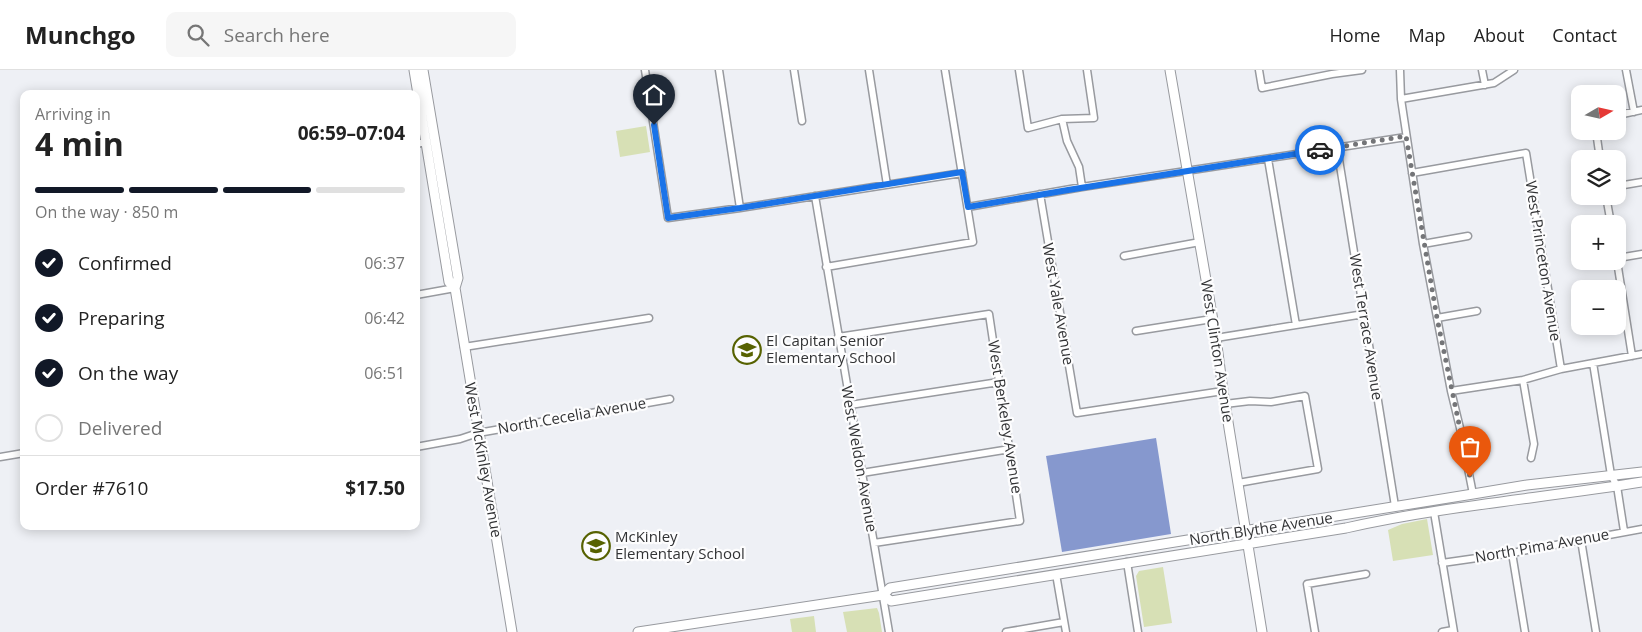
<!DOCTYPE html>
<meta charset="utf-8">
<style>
body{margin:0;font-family:"Open Sans",sans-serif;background:#f6f6f6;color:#222;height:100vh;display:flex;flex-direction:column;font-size:19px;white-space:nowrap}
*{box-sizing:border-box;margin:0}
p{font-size:16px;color:#767676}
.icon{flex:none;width:28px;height:28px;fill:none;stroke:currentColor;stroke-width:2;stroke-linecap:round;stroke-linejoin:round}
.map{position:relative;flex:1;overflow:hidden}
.panel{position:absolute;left:20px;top:20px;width:400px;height:440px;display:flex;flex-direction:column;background:#fff;border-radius:10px;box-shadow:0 2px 12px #0003}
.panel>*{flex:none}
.needle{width:32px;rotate:81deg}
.fabs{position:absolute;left:1571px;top:15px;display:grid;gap:10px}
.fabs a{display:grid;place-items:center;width:55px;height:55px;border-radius:10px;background:#fff;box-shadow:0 2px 12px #0003;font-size:25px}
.pin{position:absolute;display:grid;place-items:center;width:42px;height:42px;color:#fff;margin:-51px -21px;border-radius:50% 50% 50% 0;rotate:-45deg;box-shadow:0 0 5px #0007}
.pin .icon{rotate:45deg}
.courier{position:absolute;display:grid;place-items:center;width:50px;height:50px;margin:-25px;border:4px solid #1a73e8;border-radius:50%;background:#fff;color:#222;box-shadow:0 1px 6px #0007}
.headline em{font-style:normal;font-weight:700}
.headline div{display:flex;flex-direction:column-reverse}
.headline{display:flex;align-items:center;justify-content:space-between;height:85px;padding:0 15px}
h1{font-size:32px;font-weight:700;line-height:38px}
.bar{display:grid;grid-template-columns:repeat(4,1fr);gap:8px 5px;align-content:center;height:60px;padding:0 15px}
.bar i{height:6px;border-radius:4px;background:#e0e0e0}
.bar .selected{background:#111827}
.bar p{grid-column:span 4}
.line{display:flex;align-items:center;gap:12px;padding:0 15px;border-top:1px solid #e0e0e0}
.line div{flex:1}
ol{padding:0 15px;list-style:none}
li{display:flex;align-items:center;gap:15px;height:55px}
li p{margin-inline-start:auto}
li .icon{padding:5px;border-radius:50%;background:#111827;color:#fff;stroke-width:4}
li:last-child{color:#767676}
li i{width:28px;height:28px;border:2px solid #e0e0e0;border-radius:50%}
header{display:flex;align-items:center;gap:30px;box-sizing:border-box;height:70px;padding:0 25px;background:#fff;border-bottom:1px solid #e0e0e0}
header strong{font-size:24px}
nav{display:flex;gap:28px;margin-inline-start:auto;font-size:18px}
.search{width:350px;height:45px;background:#f6f6f6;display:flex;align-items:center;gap:12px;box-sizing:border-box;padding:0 18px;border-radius:10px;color:#767676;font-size:19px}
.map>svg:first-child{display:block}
.green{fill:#d7e0b5}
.water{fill:#8698ce}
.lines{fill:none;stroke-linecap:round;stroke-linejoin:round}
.street-casing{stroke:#989a9f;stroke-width:9}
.secondary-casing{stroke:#989a9f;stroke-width:11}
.street{stroke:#fff;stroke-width:6}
.secondary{stroke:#fff;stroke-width:9}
.done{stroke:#747578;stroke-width:5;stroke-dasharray:0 9}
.route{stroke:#1a73e8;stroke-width:6}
.labels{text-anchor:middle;stroke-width:4.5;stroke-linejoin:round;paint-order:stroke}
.street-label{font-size:15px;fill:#323335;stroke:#fdfdfe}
.poi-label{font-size:15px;fill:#323335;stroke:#fdfdfe;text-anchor:start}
</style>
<header>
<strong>Munchgo</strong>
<div class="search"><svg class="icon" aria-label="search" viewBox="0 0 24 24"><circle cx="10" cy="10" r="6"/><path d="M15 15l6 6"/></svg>Search here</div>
<nav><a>Home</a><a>Map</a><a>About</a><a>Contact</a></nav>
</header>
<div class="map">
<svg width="1642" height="562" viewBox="0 0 1642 562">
<rect width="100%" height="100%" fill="#eef0f5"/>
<path class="green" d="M646,56L650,82L620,87L616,61Z
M1427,449L1433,485L1393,491L1388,460L1402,454Z
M1163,497L1172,553L1144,557L1136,506L1139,501Z
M877,538L879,543L882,562H847L843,542Z
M814,546L816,562H792L790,549Z"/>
<path class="water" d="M1156,368L1171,464L1062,482L1046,386Z"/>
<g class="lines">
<defs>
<path id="street" d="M645,0L668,148L740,138L962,103
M719,0L740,138
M794,0L802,51
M869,0L887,115
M1019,0L1028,58L1062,49L1094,48L1087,0
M1259,0L1262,18L1332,4L1362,0
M1400,0L1401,29L1423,174L1451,321L1460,358L1473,424
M1482,0L1485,15
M1626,0L1634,42
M1401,29L1494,13L1514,0
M1618,45L1642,40
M1062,49L1067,71L1079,97L1082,117
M1596,61L1600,89
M416,74L426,72
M1337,77L1395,436
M1268,89L1296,255
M1412,103L1526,83L1561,299
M1618,116L1642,112
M1040,124L1077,343L1223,321
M815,126L889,562
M1606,126L1611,154
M968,137L1082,117L1406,67
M1423,174L1468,166
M1124,186L1200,172
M1618,188L1642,184
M1617,191L1632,286
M826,197L973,172L945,0
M416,225L455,218
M1437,248L1477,241
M1136,261L1212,249
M838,267L989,244L1020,451L874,473
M1216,268L1364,244
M464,277L649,248
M1593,293L1611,405L1617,416L1624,461
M1523,310L1534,374L1531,388
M1451,321L1523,310L1561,299L1642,284
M1225,334L1250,331L1271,332L1305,326L1318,399L1238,413
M850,335L999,312
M416,377L460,369L478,363L670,329
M0,387L24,383
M862,403L1010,379
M1434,442L1454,562
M1581,470L1596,562
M1512,483L1525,562
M1127,492L1138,562
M1442,493L1512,483L1642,459
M1056,504L1066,562
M1006,562L1064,552
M1315,562L1307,514L1366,504
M1442,562L1453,560"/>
<path id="secondary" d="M414,0L449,212L455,218
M423,0L458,208L455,218L512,562
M1170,0L1216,268L1223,321L1262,562
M883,525L891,531L1346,458C1443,436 1544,428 1642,412
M638,562L883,525L890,518L1473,424L1527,415L1642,402"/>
</defs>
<use href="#street" class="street-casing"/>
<use href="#secondary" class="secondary-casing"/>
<use href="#street" class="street"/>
<use href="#secondary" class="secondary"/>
</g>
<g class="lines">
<path class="done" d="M1320,80L1406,66L1437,248L1470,407"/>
<path class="route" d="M654,55L668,148L740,138L962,102L968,137L1068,120L1320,80"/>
</g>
<defs>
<symbol id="school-ring" viewBox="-11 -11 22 22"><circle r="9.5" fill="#fdfdfe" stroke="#576201" stroke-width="1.5"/><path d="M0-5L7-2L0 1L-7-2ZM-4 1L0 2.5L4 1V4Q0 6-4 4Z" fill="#576201"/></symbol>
</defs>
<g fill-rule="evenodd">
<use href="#school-ring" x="731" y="264" width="32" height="32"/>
<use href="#school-ring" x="580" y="460" width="32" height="32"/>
</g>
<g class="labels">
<g class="street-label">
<text transform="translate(1543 191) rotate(81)" y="5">West Princeton Avenue</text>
<text transform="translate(1058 234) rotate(80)" y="5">West Yale Avenue</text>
<text transform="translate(1366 257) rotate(81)" y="5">West Terrace Avenue</text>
<text transform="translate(1217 281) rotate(81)" y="5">West Clinton Avenue</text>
<text transform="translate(572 346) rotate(-10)" y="5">North Cecelia Avenue</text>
<text transform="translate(1005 347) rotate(81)" y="5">West Berkeley Avenue</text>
<text transform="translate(859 389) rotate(80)" y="5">West Weldon Avenue</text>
<text transform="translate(483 390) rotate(80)" y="5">West McKinley Avenue</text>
<text transform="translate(1261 459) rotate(-9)" y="5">North Blythe Avenue</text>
<text transform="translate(1542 476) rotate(-10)" y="5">North Pima Avenue</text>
</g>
<g class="poi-label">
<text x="766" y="276">El Capitan Senior<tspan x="766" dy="17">Elementary School</tspan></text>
<text x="615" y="472">McKinley<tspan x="615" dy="17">Elementary School</tspan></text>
</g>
</g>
</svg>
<div class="fabs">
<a><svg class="needle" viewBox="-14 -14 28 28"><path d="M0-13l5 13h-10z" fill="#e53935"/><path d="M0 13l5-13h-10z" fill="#767676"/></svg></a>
<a><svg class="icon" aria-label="layers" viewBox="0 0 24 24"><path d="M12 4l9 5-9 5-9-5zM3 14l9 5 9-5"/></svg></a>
<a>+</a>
<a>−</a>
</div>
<div class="pin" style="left:1470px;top:407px;background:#ea580c"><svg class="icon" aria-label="bag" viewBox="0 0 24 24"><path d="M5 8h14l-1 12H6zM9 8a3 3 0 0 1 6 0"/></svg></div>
<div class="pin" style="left:654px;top:55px;background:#1f2937"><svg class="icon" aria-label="home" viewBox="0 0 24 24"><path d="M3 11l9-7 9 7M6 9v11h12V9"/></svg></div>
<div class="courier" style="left:1320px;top:80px"><svg class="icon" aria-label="car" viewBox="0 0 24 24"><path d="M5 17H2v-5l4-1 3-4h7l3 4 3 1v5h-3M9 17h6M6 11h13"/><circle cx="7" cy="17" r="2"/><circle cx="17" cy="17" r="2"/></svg></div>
<section class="panel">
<div class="headline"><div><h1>4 min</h1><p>Arriving in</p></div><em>06:59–07:04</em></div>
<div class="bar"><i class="selected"></i><i class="selected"></i><i class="selected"></i><i></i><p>On the way · 850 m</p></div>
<ol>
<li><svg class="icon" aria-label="check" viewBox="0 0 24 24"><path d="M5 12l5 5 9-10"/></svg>Confirmed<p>06:37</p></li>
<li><svg class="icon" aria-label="check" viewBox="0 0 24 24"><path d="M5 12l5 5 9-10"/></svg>Preparing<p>06:42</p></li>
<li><svg class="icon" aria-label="check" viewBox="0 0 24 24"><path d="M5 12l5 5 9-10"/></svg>On the way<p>06:51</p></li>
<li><i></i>Delivered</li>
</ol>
<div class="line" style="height:65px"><div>Order #7610</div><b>$17.50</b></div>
</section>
</div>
